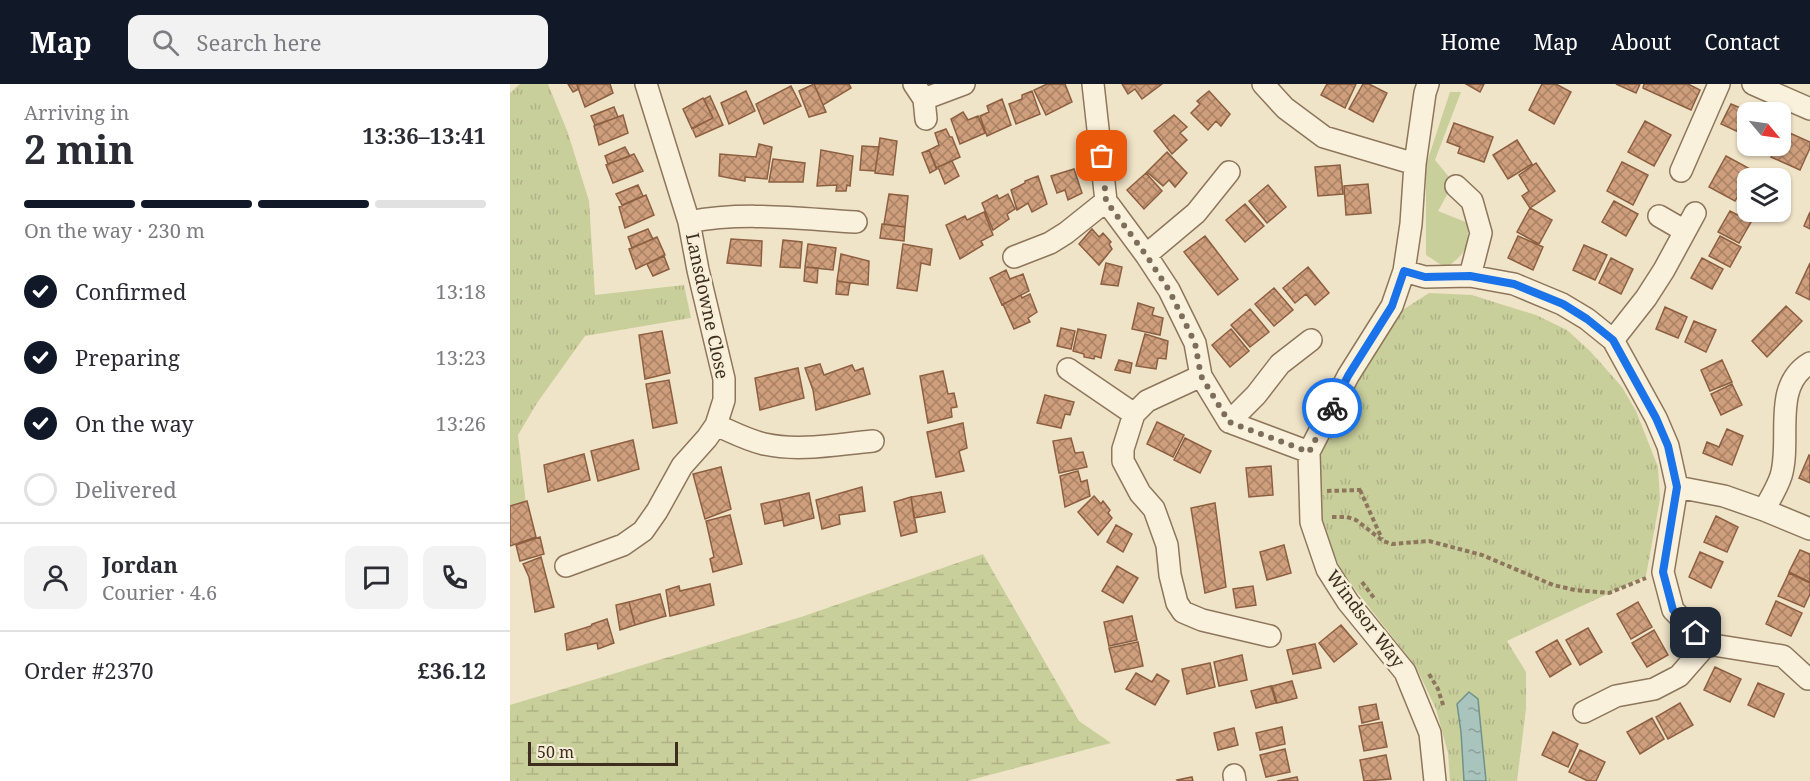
<!DOCTYPE html>
<meta charset="utf-8">
<style>
body{margin:0;font-family:"Noto Serif",serif;background:#f2f2f3;color:#2b2b33;height:100vh;display:flex;flex-direction:column;font-size:22px;white-space:nowrap}
*{box-sizing:border-box;margin:0}
p{font-size:20px;color:#7c7c81}
.icon{flex:none;width:33px;height:33px;fill:none;stroke:currentColor;stroke-width:2;stroke-linecap:round;stroke-linejoin:round}
.map{position:relative;flex:1;overflow:hidden}
.details{display:flex;flex-direction:column;background:#fff;width:510px}
.details>*{flex:none}
.needle{width:39px;rotate:119deg}
.buttons{position:absolute;left:1227px;top:18px;display:grid;gap:12px}
.buttons a{display:grid;place-items:center;width:54px;height:54px;border-radius:12px;background:#fff;box-shadow:0 2px 4px #0004;font-size:30px}
.scale{position:absolute;left:18px;bottom:15px;width:150px;box-sizing:border-box;padding-left:6px;border:3px solid #3d2e20;border-top:0;font-size:16px;line-height:21px;white-space:nowrap;color:#3d2e20;-webkit-text-stroke:4px #f7eed8;paint-order:stroke}
.pin{position:absolute;display:grid;place-items:center;width:51px;height:51px;color:#fff;margin:-26px;border-radius:12px;box-shadow:0 3px 9px #0006}
.courier{position:absolute;display:grid;place-items:center;width:60px;height:60px;margin:-30px;border:4px solid #1a73e8;border-radius:50%;background:#fff;color:#222;box-shadow:0 2px 8px #0007}
.summary em{font-style:normal;font-weight:700}
.summary div{display:flex;flex-direction:column-reverse}
.summary{display:flex;align-items:center;justify-content:space-between;height:102px;padding:0 24px}
h1{font-size:39px;font-weight:700;line-height:45px}
.bar{display:grid;grid-template-columns:repeat(4,1fr);gap:9px 6px;align-content:center;height:72px;padding:0 24px}
.bar i{height:8px;border-radius:4px;background:#e1e1e2}
.bar .current{background:#111827}
.bar p{grid-column:span 4}
.line{display:flex;align-items:center;gap:15px;padding:0 24px;border-top:2px solid #e1e1e2}
.line div{flex:1}
.round{display:grid;place-items:center;flex:none;width:63px;height:63px;border-radius:12px;background:#f2f2f3}
ol{padding:0 24px;list-style:none}
li{display:flex;align-items:center;gap:18px;height:66px}
li p{margin-inline-start:auto}
li .icon{padding:6px;border-radius:50%;background:#111827;color:#fff;stroke-width:4}
li:last-child{color:#7c7c81}
li i{width:33px;height:33px;border:3px solid #e1e1e2;border-radius:50%}
header{display:flex;align-items:center;gap:36px;box-sizing:border-box;height:84px;padding:0 30px;background:#111827;color:#fff}
header strong{font-size:28px}
nav{display:flex;gap:33px;margin-inline-start:auto;font-size:21px}
.search{width:420px;height:54px;background:#f2f2f3;display:flex;align-items:center;gap:15px;box-sizing:border-box;padding:0 21px;border-radius:12px;color:#7c7c81;font-size:22px}
main{display:flex;flex:1;min-height:0}
.map>svg:first-child{display:block}
.grass{fill:#c9cf9b}
.wetland{fill:url(#wetland-marsh)}
.park{fill:url(#park-tufts)}
.water{fill:url(#water-ripples);stroke:#6f938a;stroke-width:1.5}
.building{fill:url(#building-cross-hatch);stroke:#8d5f41;stroke-width:1.5}
.lines{fill:none;stroke-linecap:round;stroke-linejoin:round}
.minor-casing{stroke:#8d765c;stroke-width:24}
.path{stroke:#8d765c;stroke-width:4;stroke-dasharray:4.5 3;stroke-linecap:butt}
.minor{stroke:#faf1dc;stroke-width:21}
.done{stroke:#7c6e5b;stroke-width:6;stroke-dasharray:0 10.8}
.route{stroke:#1a73e8;stroke-width:8}
.labels{text-anchor:middle;stroke-width:5;stroke-linejoin:round;paint-order:stroke}
.street-label{font-size:18px;fill:#3d2e20;stroke:#f7eed8}
</style>
<header>
<strong>Map</strong>
<div class="search"><svg class="icon" aria-label="search" viewBox="0 0 24 24"><circle cx="10" cy="10" r="6"/><path d="M15 15l6 6"/></svg>Search here</div>
<nav><a>Home</a><a>Map</a><a>About</a><a>Contact</a></nav>
</header>
<main>
<section class="details">
<div class="summary"><div><h1>2 min</h1><p>Arriving in</p></div><em>13:36–13:41</em></div>
<div class="bar"><i class="current"></i><i class="current"></i><i class="current"></i><i></i><p>On the way · 230 m</p></div>
<ol>
<li><svg class="icon" aria-label="check" viewBox="0 0 24 24"><path d="M5 12l5 5 9-10"/></svg>Confirmed<p>13:18</p></li>
<li><svg class="icon" aria-label="check" viewBox="0 0 24 24"><path d="M5 12l5 5 9-10"/></svg>Preparing<p>13:23</p></li>
<li><svg class="icon" aria-label="check" viewBox="0 0 24 24"><path d="M5 12l5 5 9-10"/></svg>On the way<p>13:26</p></li>
<li><i></i>Delivered</li>
</ol>
<div class="line" style="height:108px"><a class="round"><svg class="icon" aria-label="person" viewBox="0 0 24 24"><circle cx="12" cy="8" r="4"/><path d="M4 21q1-7 8-7t8 7"/></svg></a><div><b>Jordan</b><p>Courier · 4.6</p></div><a class="round"><svg class="icon" aria-label="chat" viewBox="0 0 24 24"><path d="M4 5h16v11H9l-5 4z"/></svg></a><a class="round"><svg class="icon" aria-label="phone" viewBox="0 0 24 24"><path d="M5 4h4l2 5-3 2q2 4 5 5l2-3 5 2v4C11 20 4 13 5 4z"/></svg></a></div>
<div class="line" style="height:78px"><div>Order #2370</div><b>£36.12</b></div>
</section>
<div class="map">
<svg width="1300" height="697" viewBox="0 0 1300 697">
<defs>
<pattern id="wetland-marsh" width="20" height="14" patternUnits="userSpaceOnUse" patternTransform="scale(1.5)"><rect width="20" height="14" fill="#c9cf9b"/><path d="M1 5h8M5 5V1M11 12h8M15 12V8" fill="none" stroke="#aeb285"/></pattern>
<pattern id="park-tufts" width="24" height="20" patternUnits="userSpaceOnUse" patternTransform="scale(1.5)"><rect width="24" height="20" fill="#c9cf9b"/><path d="M3 7l-1-3M5 7V3M7 7l1-3M15 17l-1-3M17 17v-4M19 17l1-3" fill="none" stroke="#aeb285"/></pattern>
<pattern id="water-ripples" width="26" height="14" patternUnits="userSpaceOnUse" patternTransform="scale(1.5)"><rect width="26" height="14" fill="#a9c4bc"/><path d="M2 4q2-2 4 0t4 0M15 11q2-2 4 0t4 0" fill="none" stroke="#8ba098"/></pattern>
<pattern id="building-cross-hatch" width="8" height="8" patternUnits="userSpaceOnUse" patternTransform="scale(1.5)"><rect width="8" height="8" fill="#cf9f7d"/><path d="M0 0l8 8M0 8l8-8" fill="none" stroke="#a98266"/></pattern>
</defs>
<rect width="100%" height="100%" fill="#f0e4c8"/>
<path class="grass" d="M940,8H951L925,76L939,93L937,111L928,127L958,139C958,165 957,168 936,184L916,171V81Z"/>
<path class="wetland" d="M473,470L569,637L601,659L457,697H0V621L291,533Z"/>
<path class="park" d="M10,0H38L58,49L79,117L85,211L174,201L181,234L75,252L27,319L8,351L16,420L0,423V9Z
M919,209L962,211L1026,231L1057,246L1080,267L1112,303L1126,327L1148,383L1150,415L1136,492L997,557L1016,588V625L1007,697H940L938,669L926,625L906,583L834,491L815,452L806,410L813,358L841,304L891,227Z"/>
<path class="water" d="M959,608L968,615L976,697H954L951,648L947,620Z"/>
<path class="building" d="M58,0H71L67,1L69,5L63,8Z
M71,0H100L103,9L75,23L67,1Z
M304,0L316,28L299,33L289,7Z
M304,0H339L341,4L313,21Z
M537,0H555L562,18L536,31L524,6Z
M612,0H652L632,15L625,5L618,10Z
M817,0H846L835,24L811,11Z
M853,0H859L877,9L863,38L839,25Z
M956,0H974L970,8Z
M1032,0H1046L1061,8L1044,40L1019,26Z
M1106,0H1130L1126,9Z
M1134,0H1178L1190,6L1181,26L1133,4Z
M281,2L291,22L254,40L246,20Z
M236,7L245,27L219,40L211,19Z
M522,7L530,30L506,40L499,20L512,15V11Z
M699,7L720,30L711,42L706,37L698,46L681,29L690,20L687,17Z
M200,12L213,41L186,53L182,44L203,34L194,15Z
M193,14L203,34L182,45L173,25Z
M492,15L501,41L477,52L470,32L479,28L477,22Z
M1221,20L1240,28H1238V46L1235,51L1211,40Z
M104,23L108,33L85,41L81,32Z
M453,28L458,36L468,32L475,49L450,60L441,35Z
M113,31L118,49L89,61L84,42Z
M664,31L677,43L670,49L677,56L662,70L644,47Z
M1135,37L1161,51L1144,82L1118,68Z
M944,39L983,53L974,78L948,69L950,63L937,58Z
M436,45L440,53H442L450,73L426,84L419,66L429,61L425,49Z
M1273,46L1300,58V64L1290,86L1261,73L1266,62H1270V51Z
M370,54L387,57L383,91L365,89Z
M1007,56L1022,80L998,95L983,71Z
M249,60L262,63L257,95L235,93V97L209,92L210,70L246,73Z
M352,62L369,63L365,87L350,86Z
M115,63L120,72L98,80L95,72Z
M311,66L343,72L340,102L337,101L336,107H326L327,101L307,102Z
M419,66L427,85L420,89L412,69Z
M657,68L677,89L665,103L659,96L653,102L637,88Z
M124,70L133,87L103,99L96,81Z
M1216,72L1242,86L1225,117L1199,103Z
M263,75L295,79L293,98H259Z
M442,77L449,92L435,100L428,83Z
M1112,78L1138,91L1123,121L1097,107Z
M1026,79L1045,107L1020,124L1012,112L1019,107L1009,91Z
M830,81L833,110L808,112L805,83Z
M564,85L572,109L558,116L555,106L547,109L541,92Z
M636,89L652,107L634,125L617,106Z
M528,92L537,120L522,128L518,119L507,126L501,106L515,99V97Z
M858,100L861,129L836,131L834,102Z
M128,101L133,112L112,121L106,110Z
M758,101L776,123L757,139L739,117Z
M379,110L398,112L395,143L374,140Z
M498,110L505,125L497,130L499,135L483,146L472,119L487,111L489,115Z
M136,111L144,131L115,144L109,123Z
M1104,117L1128,130L1116,152L1092,138Z
M735,120L754,142L735,158L716,136Z
M1020,124L1042,136L1029,160L1007,148Z
M1220,127L1241,138L1229,159L1208,148Z
M474,128L483,151L471,157L473,161L450,175L436,141L455,132L457,136Z
M1300,128V145L1294,142Z
M372,140L395,143L394,157L370,154Z
M138,145L143,155L122,164L118,153Z
M582,145L589,153L593,149L601,158L599,160L602,165L589,181L569,160Z
M695,152L728,195L708,211L674,168Z
M1008,152L1033,163L1023,186L998,174Z
M1210,152L1231,163L1220,183L1199,172Z
M147,153L155,171L126,185L119,165Z
M221,155L252,157L251,182L217,179Z
M273,156L292,158L290,184L270,183Z
M298,160L326,164L323,186L295,183Z
M393,160L422,165L420,181L411,179L407,207L387,204Z
M1074,161L1097,171L1085,196L1063,186Z
M331,170L359,177L358,201L327,197Z
M154,172L159,185L143,192L137,180Z
M1101,174L1123,185L1111,210L1089,199Z
M1192,174L1213,185L1202,205L1181,194Z
M596,179L612,183L608,202L591,200Z
M1300,179V216L1286,209Z
M295,183L308,184L307,199L294,197Z
M798,183L819,209L805,221L796,210L785,219L773,204Z
M496,186L500,195L513,190L519,207L492,221L480,194Z
M327,197L340,199L338,211L326,210Z
M764,204L783,226L764,242L745,220Z
M520,210L527,228L518,234L520,238L504,245L493,220L511,211L512,214Z
M628,219L644,224L642,231L653,234L650,251L622,245Z
M1276,222L1292,237L1257,273L1242,257Z
M1155,223L1177,233L1168,254L1146,245Z
M740,225L759,248L740,263L721,241Z
M1184,237L1206,246L1196,268L1175,258Z
M551,244L565,247L561,265L547,262Z
M568,245L596,251L591,274L585,272L584,275L574,273V270L563,267Z
M721,245L739,267L720,283L702,261Z
M152,247L160,289L135,295L129,251Z
M635,250L658,257L656,275L648,274L646,285L626,282Z
M609,276L622,279L620,289L605,286Z
M1212,276L1222,298L1200,307L1191,286Z
M310,280L314,291L342,281L345,287L353,284L360,310L306,326L303,306L295,284Z
M288,284L294,314L250,326L245,294Z
M433,287L438,310L444,309L447,323L441,324L442,333L418,339L410,292Z
M159,296L167,339L143,344L136,300Z
M1222,300L1232,321L1211,331L1201,310Z
M535,311L564,318L560,331L555,330L551,344L527,339Z
M647,338L674,351L663,373L637,360Z
M453,339L457,364L449,367L454,387L426,393L417,348Z
M1217,345L1233,352L1222,381L1193,369L1197,358L1209,363Z
M561,354L565,369L573,368L577,383L549,389L543,357Z
M675,354L701,367L690,389L664,376Z
M123,356L129,385L88,397L81,367Z
M74,370L80,396L38,408L34,381Z
M1299,371L1300,372V399L1289,394Z
M761,382L763,411L739,413L736,384Z
M211,383L221,425L195,435L183,390Z
M568,387L571,398L577,396L580,412L555,423L550,392Z
M352,403L355,427L329,431L330,440L312,445L306,416Z
M431,408L435,428L404,434L401,413Z
M299,409L304,434L274,442L269,416Z
M584,412L591,420L593,417L600,426L598,429L602,434L588,451L568,428Z
M401,413L407,448L391,452L384,418Z
M269,416L273,436L255,440L251,420Z
M17,417L26,453L0,462V422Z
M705,419L716,503L695,509L681,424Z
M220,431L232,480L203,488L200,475L204,473L196,437Z
M1206,432L1228,443L1217,468L1194,458Z
M606,441L622,450L613,468L597,458Z
M30,453L34,470L10,477L6,461Z
M774,461L781,489L757,496L750,468Z
M1290,466L1300,470V498L1279,488Z
M1190,468L1213,478L1201,504L1179,493Z
M31,473L44,523L25,528L19,493L13,480Z
M607,482L628,494L613,519L592,507Z
M1279,489L1300,499V510L1294,523L1268,512Z
M200,500L204,521L160,532L156,506L169,502L170,507Z
M743,502L746,521L726,524L723,505Z
M150,510L156,532L125,541L119,518Z
M1266,517L1292,529L1281,552L1256,540Z
M119,518L125,541L110,546L106,521Z
M1128,518L1142,543L1121,555L1107,530Z
M622,532L627,556L599,562L594,538Z
M97,535L104,559L88,565L87,559L57,566L55,550L81,542L82,540Z
M831,541L847,560L824,578L809,559Z
M1078,544L1092,568L1070,581L1056,556Z
M1144,546L1158,571L1137,583L1122,559Z
M1047,556L1061,580L1040,593L1026,568Z
M628,558L633,582L605,588L599,564Z
M805,560L811,584L783,590L777,566Z
M732,571L737,596L709,602L704,578Z
M700,579L705,603L677,610L672,585Z
M1205,583L1231,595L1220,618L1194,606Z
M626,589L642,598L647,590L659,597L645,621L616,605Z
M782,597L787,614L767,619L762,602Z
M1248,599L1274,610L1264,633L1238,621Z
M761,602L766,619L746,624L741,607Z
M1170,619L1183,641L1158,655L1146,633Z
M866,620L869,635L852,639L849,623Z
M1142,634L1154,655L1130,670L1117,648Z
M872,638L877,663L854,667L849,642Z
M772,643L775,660L750,666L746,649Z
M724,644L728,661L708,666L704,649Z
M1043,648L1068,660L1058,683L1032,671Z
M775,665L780,688L756,693L750,671Z
M1070,666L1095,678L1086,697H1078L1059,688Z
M876,671L881,695L854,697L850,676Z
M682,693L683,697H668L667,696Z
M787,693L788,697H767Z"/>
<g class="lines">
<defs>
<path id="minor" d="M404,0L414,15L416,35
M583,0L596,117L636,171L659,206L685,259L691,292L719,338L799,368
M753,0L775,24L814,53L905,80
M918,0L915,9L905,80L901,140L894,187L882,222L838,292L799,368L801,438L817,485L838,518L895,588L920,649L925,697
M1243,0L1300,25
M414,15L454,0
M1171,87L1209,0
M946,102L962,117L971,149L960,192
M1149,132L1175,147
M179,138C234,127 291,135 346,138
M636,171L686,129L719,88
M504,173L540,159L556,149L596,117
M894,187L915,193L960,192L1004,200L1052,220L1077,235L1103,256L1146,334L1158,362L1167,403L1153,488L1163,526L1197,560L1273,572L1298,595
M1103,256L1136,214L1154,186L1185,129
M558,285L624,330
M691,292L637,317L624,330L613,365V377L630,409L644,425L657,461L660,491L667,519L673,528L692,536L760,552
M719,338L746,311L770,280L801,256
M206,341C222,348 237,356 254,360C289,368 328,360 363,357
M1167,403L1214,412L1254,426L1300,445
M1254,426C1260,415 1267,404 1271,392C1282,355 1261,302 1300,279
M56,482L113,461L133,447L147,427L172,382L197,354L206,341L214,316V295L188,186L179,138L136,0
M1074,628L1106,612L1144,605L1169,592L1197,560
M724,691L725,697"/>
</defs>
<use href="#minor" class="minor-casing"/>
<path class="path" d="M850,406L872,455
M817,407L850,406L854,404
M822,433H837L846,436L873,457L882,460L919,457L972,471L1043,501L1065,506L1099,509L1136,494
M852,498L864,514
M919,590L928,605L934,624"/>
<use href="#minor" class="minor"/>
</g>
<g class="lines">
<path class="done" d="M592,72L596,117L636,171L659,206L685,259L691,292L719,338L799,368L822,324"/>
<path class="route" d="M822,324L838,292L882,222L894,187L915,193L960,192L1004,200L1053,220L1077,235L1103,256L1146,334L1158,362L1167,403L1153,488L1163,526L1186,549"/>
</g>
<g class="labels">
<g class="street-label">
<text transform="translate(197 222) rotate(78)" y="6">Lansdowne Close</text>
<text transform="translate(855 535) rotate(53)" y="6">Windsor Way</text>
</g>
</g>
</svg>
<div class="buttons">
<a><svg class="needle" viewBox="-14 -14 28 28"><path d="M0-13l5 13h-10z" fill="#e53935"/><path d="M0 13l5-13h-10z" fill="#7c7c81"/></svg></a>
<a><svg class="icon" aria-label="layers" viewBox="0 0 24 24"><path d="M12 4l9 5-9 5-9-5zM3 14l9 5 9-5"/></svg></a>
</div>
<div class="scale">50 m</div>
<div class="pin" style="left:592px;top:72px;background:#ea580c"><svg class="icon" aria-label="bag" viewBox="0 0 24 24"><path d="M5 8h14l-1 12H6zM9 8a3 3 0 0 1 6 0"/></svg></div>
<div class="pin" style="left:1186px;top:549px;background:#1f2937"><svg class="icon" aria-label="home" viewBox="0 0 24 24"><path d="M3 11l9-7 9 7M6 9v11h12V9"/></svg></div>
<div class="courier" style="left:822px;top:324px"><svg class="icon" aria-label="bike" viewBox="0 0 24 24"><circle cx="6" cy="16" r="4"/><circle cx="18" cy="16" r="4"/><path d="M6 16l4-8h5l3 8M10 8l3 8H6M13 5h3"/></svg></div>
</div>
</main>
